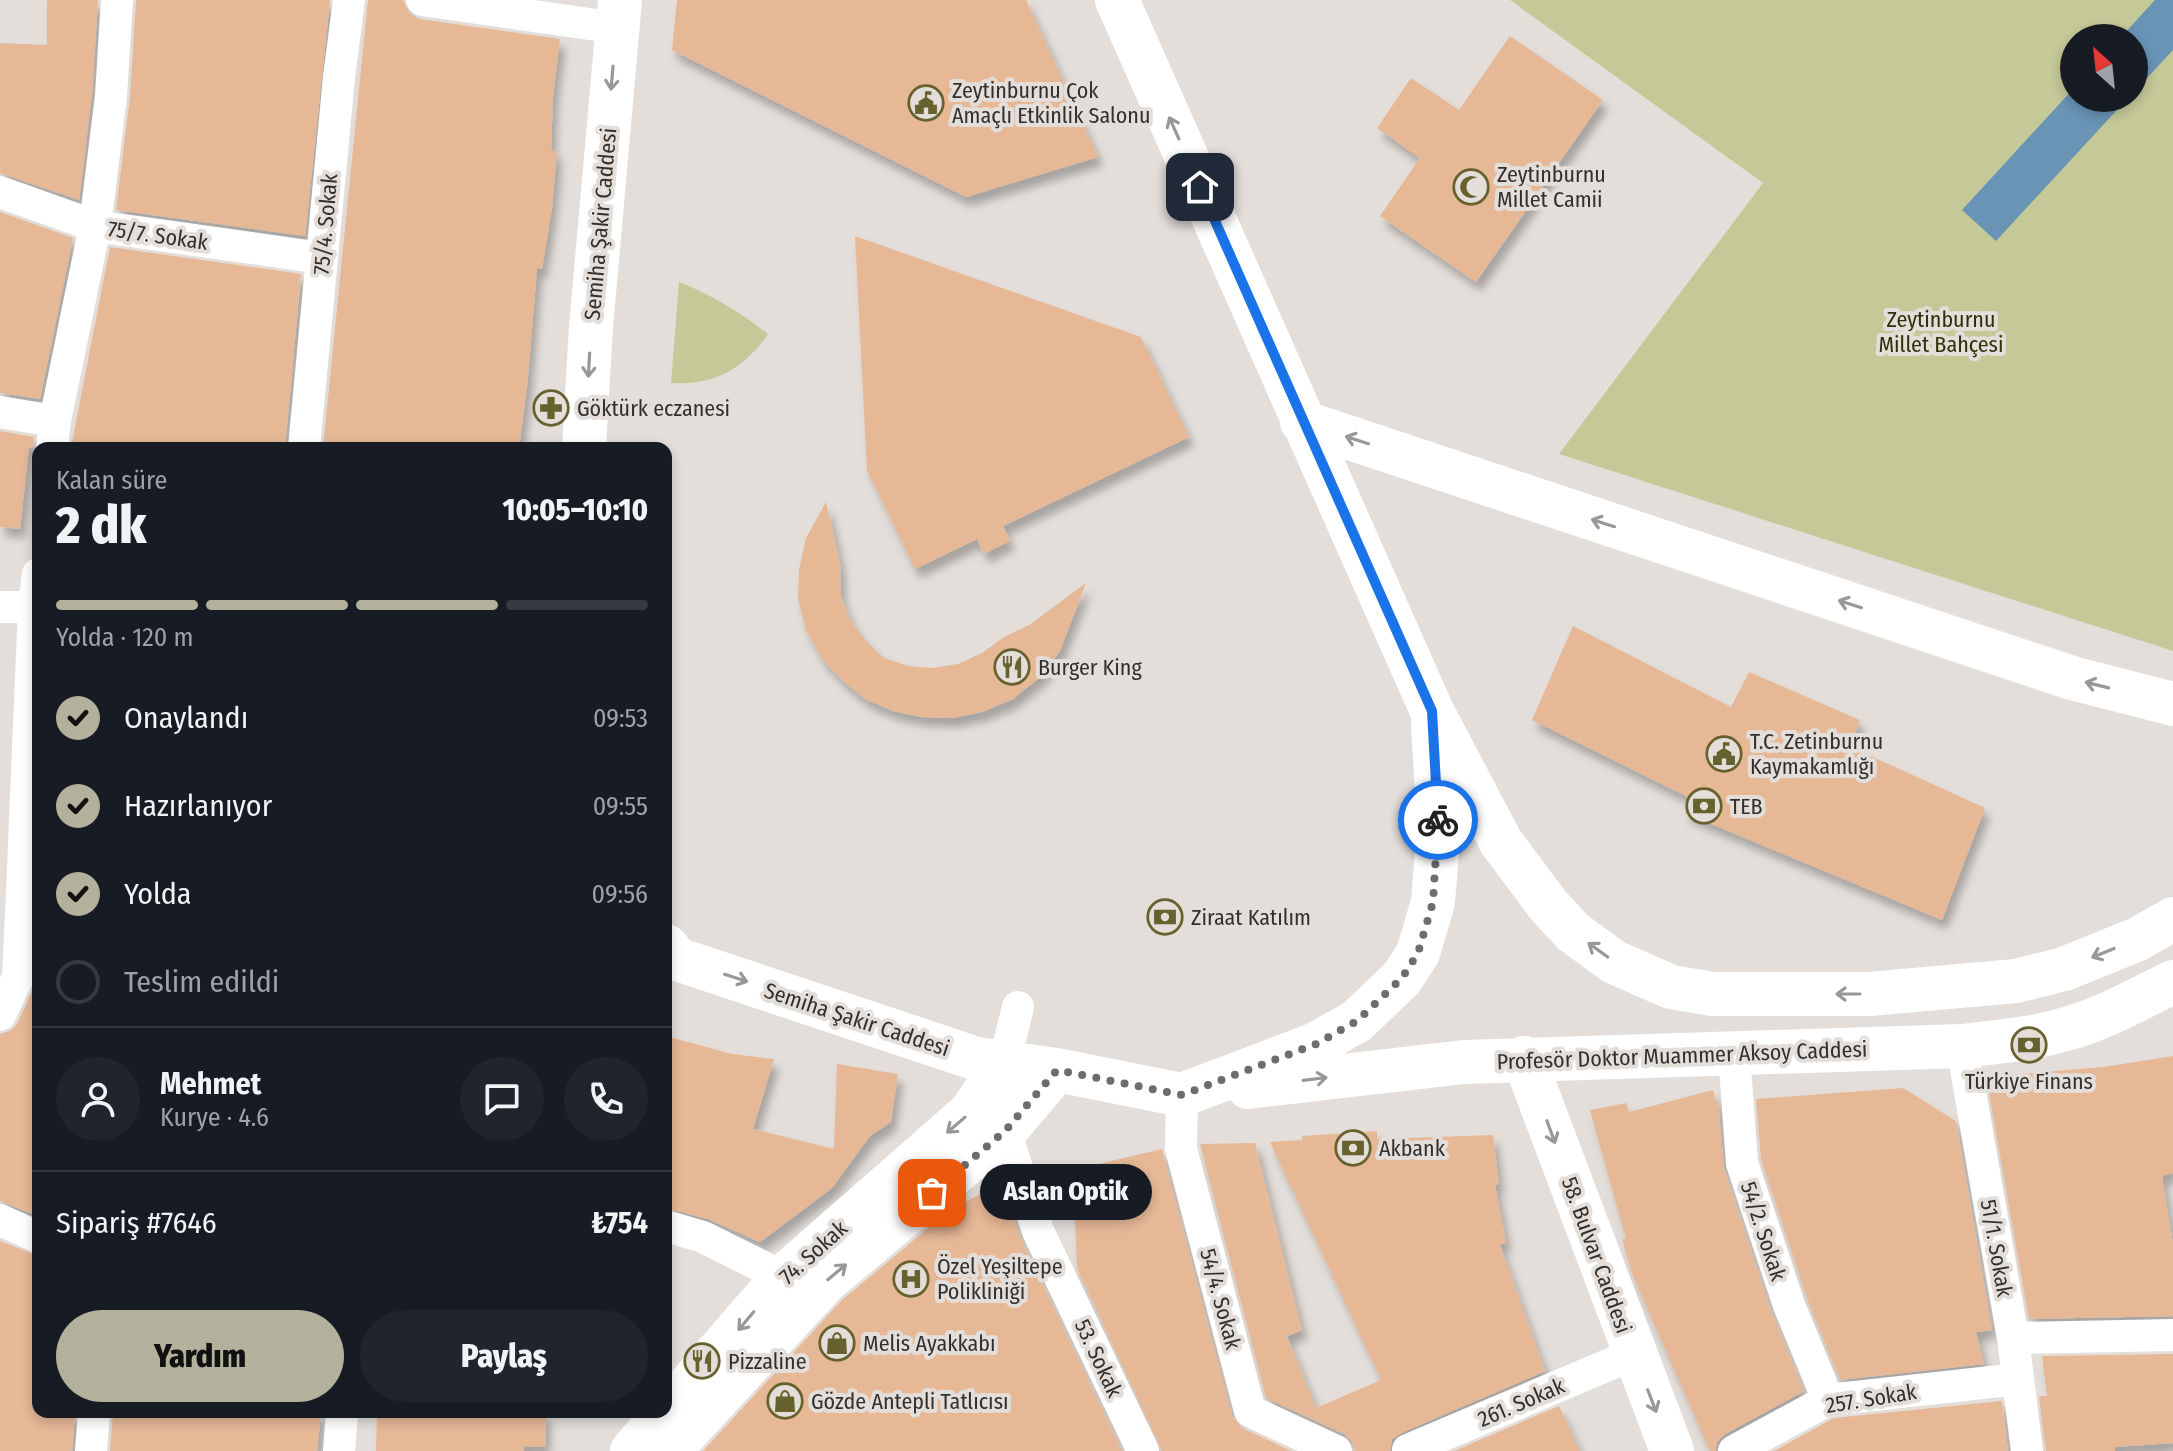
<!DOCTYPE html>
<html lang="tr">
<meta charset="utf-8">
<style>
body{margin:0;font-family:"Fira Sans Condensed",sans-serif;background:#20242c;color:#f1f3f6;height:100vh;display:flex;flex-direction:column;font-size:30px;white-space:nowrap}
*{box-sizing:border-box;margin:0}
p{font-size:26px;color:#9ea1a6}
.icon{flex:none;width:44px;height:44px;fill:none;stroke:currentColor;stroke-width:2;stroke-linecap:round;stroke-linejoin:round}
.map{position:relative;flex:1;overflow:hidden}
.drawer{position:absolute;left:32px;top:442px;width:640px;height:976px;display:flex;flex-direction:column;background:#171b24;border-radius:16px;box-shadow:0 4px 12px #0003}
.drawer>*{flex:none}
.needle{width:52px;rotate:333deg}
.fabs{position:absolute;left:2060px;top:24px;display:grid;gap:16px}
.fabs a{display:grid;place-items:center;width:88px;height:88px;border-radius:50%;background:#171b24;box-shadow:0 4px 12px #0003;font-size:40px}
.pin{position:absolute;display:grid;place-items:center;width:68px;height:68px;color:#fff;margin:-34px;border-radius:16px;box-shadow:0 4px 12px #0006}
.courier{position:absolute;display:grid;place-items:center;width:80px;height:80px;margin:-40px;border:6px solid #1a73e8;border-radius:50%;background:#fff;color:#222;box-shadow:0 2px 10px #0007}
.bubble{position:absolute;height:56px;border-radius:28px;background:#171b24;box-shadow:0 4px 12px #0003;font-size:26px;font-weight:800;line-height:56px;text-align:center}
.overview em{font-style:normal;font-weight:800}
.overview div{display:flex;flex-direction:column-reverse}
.overview{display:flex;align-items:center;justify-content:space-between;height:136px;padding:0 24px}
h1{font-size:52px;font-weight:800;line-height:60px}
.bar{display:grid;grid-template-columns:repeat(4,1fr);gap:12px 8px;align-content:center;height:96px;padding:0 24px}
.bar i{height:10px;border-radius:6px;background:#363941}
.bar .current{background:#b3b19c}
.bar p{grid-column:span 4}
.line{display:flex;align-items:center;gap:20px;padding:0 24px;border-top:2px solid #363941}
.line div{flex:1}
.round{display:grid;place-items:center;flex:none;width:84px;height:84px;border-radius:42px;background:#20242c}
ol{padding:0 24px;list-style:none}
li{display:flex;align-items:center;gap:24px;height:88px}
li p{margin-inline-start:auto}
li .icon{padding:8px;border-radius:50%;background:#b3b19c;color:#111;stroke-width:4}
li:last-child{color:#9ea1a6}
li i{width:44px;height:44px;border:4px solid #363941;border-radius:50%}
.cta{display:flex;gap:16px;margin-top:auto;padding:16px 24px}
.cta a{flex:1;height:92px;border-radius:48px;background:#b3b19c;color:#111;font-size:32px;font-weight:800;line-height:92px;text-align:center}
.cta a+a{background:#20242c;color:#f1f3f6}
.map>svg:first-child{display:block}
.green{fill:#c5c998;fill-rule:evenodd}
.water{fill:#6994b6}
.building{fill:#e6b896;filter:url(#shadow)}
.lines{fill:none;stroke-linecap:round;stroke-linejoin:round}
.street{stroke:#fff;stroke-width:32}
.secondary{stroke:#fff;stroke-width:44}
.oneway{stroke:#989896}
.done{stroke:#6f6d6a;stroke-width:8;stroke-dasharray:0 14.4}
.route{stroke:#1a73e8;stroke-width:10}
.labels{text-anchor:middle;stroke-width:8;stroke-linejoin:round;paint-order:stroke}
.poi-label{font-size:22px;fill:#31302e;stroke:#e3deda;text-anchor:start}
.street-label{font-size:22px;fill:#31302e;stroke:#e3deda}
.park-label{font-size:22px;fill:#2f3107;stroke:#e3deda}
</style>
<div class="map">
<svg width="2173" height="1451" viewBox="0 0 2173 1451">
<defs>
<filter id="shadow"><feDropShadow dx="5" dy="9" stdDeviation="4" flood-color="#0004"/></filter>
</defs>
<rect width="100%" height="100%" fill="#e3deda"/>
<path class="green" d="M1510,0H2173V651L1559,454L1763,183ZM2074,38H2134V98H2074Z
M679,282C712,295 740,312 768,334C744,369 713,386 671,383Z"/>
<path class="water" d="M2155,0H2173V50L2134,92V38H2120Z
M2074,88V98H2128L1996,241L1962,210Z"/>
<path class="building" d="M47,0H98L92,94L79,200L0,173V43L47,45Z
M136,0H330L305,236L116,210L130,97Z
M368,0H403L410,14L419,19L560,39L553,96L551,151H557L552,208L542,269H537L527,387L519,448H323Z
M677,0H1026L1098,157L966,197L672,50Z
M1510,36L1603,100L1476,282L1380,216L1420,158L1377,128L1411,78L1459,110Z
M0,212L73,238L40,399L0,393Z
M855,236L1141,337L1189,437L1003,526L1010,541L984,554L977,539L915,569L867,470Z
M110,247L301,274L285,448H71Z
M0,431L34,437L33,448H29L20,529L0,527Z
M826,502L840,563L841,596L850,620L866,641L884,658L908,666L932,668L958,664L982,653L1004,637L1029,625L1086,583L1060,651L1040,677L1013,699L982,712L953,718L921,717L893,711L865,699L843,681L822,659L806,630L798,598L799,570L806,538Z
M1573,626L1731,707L1749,672L1860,720L1851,747L1985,808L1942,920L1685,813L1688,797L1532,720Z
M33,989L38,992V1216L0,1201V1034L10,1031L17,1024Z
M666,1036L732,1054L774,1059L753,1129L834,1149L837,1064L898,1074L891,1122L870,1136L832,1188L760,1242L708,1219L666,1208Z
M2173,1056V1173L2162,1176L2173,1245V1316L2029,1319L1988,1087L1996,1076L2103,1067Z
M1903,1088L1956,1121L1992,1330L1976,1332L1984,1364L1840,1380L1807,1298L1761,1159L1756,1099Z
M1713,1090L1716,1102H1718L1724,1169L1771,1311L1804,1391L1725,1434L1717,1442L1715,1451H1710L1633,1276L1622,1239H1626L1590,1110L1626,1103L1629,1112Z
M1377,1131V1139L1493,1135L1499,1185H1495L1506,1243L1500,1245L1545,1371L1401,1433L1392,1439L1390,1451H1355L1352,1441L1344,1434L1266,1398L1200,1144L1255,1143L1302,1330L1287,1336L1316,1408L1381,1380L1270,1142L1302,1140V1136Z
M1162,1149L1232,1416L1242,1428L1291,1451H1162L1077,1268L1073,1170Z
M996,1186L1012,1213L1021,1239L1122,1451H703L842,1300L950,1210Z
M0,1241L38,1256V1412H75L72,1451H0Z
M2173,1354V1443L2114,1447L2115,1451H2046L2039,1396H2047L2042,1356Z
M2002,1401L2008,1451H1774L1834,1418Z
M1559,1406L1580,1451H1454Z
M113,1412H321L317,1451H110Z
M377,1412H546L545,1447L524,1446V1451H376Z"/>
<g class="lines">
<path class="street" d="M422,0L617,28
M0,192L95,226L322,258
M0,412L55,421
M52,448L55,421L95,226L111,96L117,0
M304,448L339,77L349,0
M38,574L34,607L22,891L38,911
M0,607H34
M0,1015L18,977L22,891
M1962,1046L2013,1338L2027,1451
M1734,1054L1742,1163L1789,1305L1828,1400
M1004,1064L1018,1007
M1182,1095L1181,1149L1250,1411L1336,1451
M1005,1131L1038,1231L1143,1451
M0,1220L38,1237
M666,1226L703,1237L783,1277
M2013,1338L2173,1335
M1408,1450L1634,1354
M91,1451L94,1412
M339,1451L342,1412
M1734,1451L1828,1400L2018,1379"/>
<path class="secondary" d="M1117,0L1432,711L1501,842L1548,905L1573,932L1614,962L1671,987L1713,994H1869L2016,981L2064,969L2138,939L2173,919
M1302,422L2072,678L2173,704
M584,448L591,327L620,0
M666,946L677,959L977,1059L1057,1070L1182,1095L1316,1044L1357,1021L1402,978L1418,953L1433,902L1439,826L1433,725
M1524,1058L1672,1451
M1248,1087L1464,1062L1962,1046C1997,1042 2032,1039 2066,1029C2103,1019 2138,999 2173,982
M632,1451L783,1277L970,1113L1004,1064
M669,1451L825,1282L1005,1131L1057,1070"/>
</g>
<defs><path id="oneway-shaft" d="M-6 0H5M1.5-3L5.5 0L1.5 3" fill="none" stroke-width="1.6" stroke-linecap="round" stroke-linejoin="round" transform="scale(2)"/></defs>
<g class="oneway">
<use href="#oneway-shaft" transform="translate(612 78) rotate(95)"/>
<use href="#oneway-shaft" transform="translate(1174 128) rotate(-114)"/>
<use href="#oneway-shaft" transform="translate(589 365) rotate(93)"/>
<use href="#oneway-shaft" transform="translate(1357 440) rotate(-162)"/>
<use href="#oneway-shaft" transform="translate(1603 523) rotate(-162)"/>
<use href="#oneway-shaft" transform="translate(1850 604) rotate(-162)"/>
<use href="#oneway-shaft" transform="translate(2097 685) rotate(-166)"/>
<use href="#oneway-shaft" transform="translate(1598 950) rotate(-144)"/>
<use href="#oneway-shaft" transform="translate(2103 953) rotate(158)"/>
<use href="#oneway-shaft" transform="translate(736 978) rotate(18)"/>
<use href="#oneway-shaft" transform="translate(1848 994) rotate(180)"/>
<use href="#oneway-shaft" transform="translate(1315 1079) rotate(-7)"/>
<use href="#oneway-shaft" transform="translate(956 1125) rotate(139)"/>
<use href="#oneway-shaft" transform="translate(1551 1132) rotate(70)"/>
<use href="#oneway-shaft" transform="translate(837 1272) rotate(-40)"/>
<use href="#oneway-shaft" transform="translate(746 1321) rotate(130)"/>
<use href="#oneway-shaft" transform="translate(1652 1401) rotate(69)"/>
</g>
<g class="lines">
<path class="done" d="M932,1193L1005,1131L1057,1070L1182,1095L1316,1044L1357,1021L1402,978L1418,953L1433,902L1438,820"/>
<path class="route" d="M1200,187L1432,711L1438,820"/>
</g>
<defs>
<symbol id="civic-ring" viewBox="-11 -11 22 22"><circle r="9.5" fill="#e3deda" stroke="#67612e" stroke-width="1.5"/><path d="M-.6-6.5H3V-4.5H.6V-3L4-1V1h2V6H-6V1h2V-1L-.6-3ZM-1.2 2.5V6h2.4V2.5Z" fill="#67612e"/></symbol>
<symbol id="mosque-ring" viewBox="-11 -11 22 22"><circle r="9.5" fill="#e3deda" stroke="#67612e" stroke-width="1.5"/><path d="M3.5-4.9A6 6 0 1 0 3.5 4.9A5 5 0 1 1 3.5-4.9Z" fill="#67612e"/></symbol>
<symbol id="pharmacy-ring" viewBox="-11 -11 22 22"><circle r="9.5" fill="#e3deda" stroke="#67612e" stroke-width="1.5"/><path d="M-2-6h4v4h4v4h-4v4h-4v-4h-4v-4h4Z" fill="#67612e"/></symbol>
<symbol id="restaurant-ring" viewBox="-11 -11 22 22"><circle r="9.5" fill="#e3deda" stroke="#67612e" stroke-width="1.5"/><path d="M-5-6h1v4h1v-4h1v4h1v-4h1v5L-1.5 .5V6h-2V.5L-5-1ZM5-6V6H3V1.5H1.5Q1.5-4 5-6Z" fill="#67612e"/></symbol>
<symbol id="bank-ring" viewBox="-11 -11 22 22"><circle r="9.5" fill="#e3deda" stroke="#67612e" stroke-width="1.5"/><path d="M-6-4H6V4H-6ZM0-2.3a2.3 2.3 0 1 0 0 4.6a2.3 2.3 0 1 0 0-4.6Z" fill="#67612e"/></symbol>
<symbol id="hospital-ring" viewBox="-11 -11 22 22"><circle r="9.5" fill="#e3deda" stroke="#67612e" stroke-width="1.5"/><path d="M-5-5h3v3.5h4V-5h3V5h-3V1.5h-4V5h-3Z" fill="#67612e"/></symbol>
<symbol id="shop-ring" viewBox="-11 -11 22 22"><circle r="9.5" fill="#e3deda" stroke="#67612e" stroke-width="1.5"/><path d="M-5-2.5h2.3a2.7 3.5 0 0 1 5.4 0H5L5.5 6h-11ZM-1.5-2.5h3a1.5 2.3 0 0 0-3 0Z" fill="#67612e"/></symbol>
</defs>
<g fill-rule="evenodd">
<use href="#civic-ring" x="906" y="83" width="40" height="40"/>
<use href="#mosque-ring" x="1451" y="167" width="40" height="40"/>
<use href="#pharmacy-ring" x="531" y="388" width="40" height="40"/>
<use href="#restaurant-ring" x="992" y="647" width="40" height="40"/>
<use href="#civic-ring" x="1704" y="734" width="40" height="40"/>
<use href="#bank-ring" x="1684" y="786" width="40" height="40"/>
<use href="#bank-ring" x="1145" y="897" width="40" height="40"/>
<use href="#bank-ring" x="2009" y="1025" width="40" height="40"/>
<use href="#bank-ring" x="1333" y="1128" width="40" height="40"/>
<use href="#hospital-ring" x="891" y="1259" width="40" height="40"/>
<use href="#shop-ring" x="817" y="1323" width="40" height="40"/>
<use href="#restaurant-ring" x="682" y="1341" width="40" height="40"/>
<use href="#shop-ring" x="765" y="1381" width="40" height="40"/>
</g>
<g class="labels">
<g class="poi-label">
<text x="952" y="98">Zeytinburnu Çok<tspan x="952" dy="25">Amaçlı Etkinlik Salonu</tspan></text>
<text x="1497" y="182">Zeytinburnu<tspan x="1497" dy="25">Millet Camii</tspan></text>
<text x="577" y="416">Göktürk eczanesi</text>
<text x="1038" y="675">Burger King</text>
<text x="1750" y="749">T.C. Zetinburnu<tspan x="1750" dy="25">Kaymakamlığı</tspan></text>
<text x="1730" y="814">TEB</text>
<text x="1191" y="925">Ziraat Katılım</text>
<text x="2029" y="1089" text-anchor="middle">Türkiye Finans</text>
<text x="1379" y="1156">Akbank</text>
<text x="937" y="1274">Özel Yeşiltepe<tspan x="937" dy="25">Polikliniği</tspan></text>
<text x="863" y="1351">Melis Ayakkabı</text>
<text x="728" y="1369">Pizzaline</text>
<text x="811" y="1409">Gözde Antepli Tatlıcısı</text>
</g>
<g class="street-label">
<text transform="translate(325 224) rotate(-85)" y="8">75/4. Sokak</text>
<text transform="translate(600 224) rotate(-85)" y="8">Semiha Şakir Caddesi</text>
<text transform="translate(158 235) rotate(8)" y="8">75/7. Sokak</text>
<text transform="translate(857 1019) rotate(18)" y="8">Semiha Şakir Caddesi</text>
<text transform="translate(1682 1055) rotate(-2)" y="8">Profesör Doktor Muammer Aksoy Caddesi</text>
<text transform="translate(1764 1231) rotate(72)" y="8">54/2. Sokak</text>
<text transform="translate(1997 1248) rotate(80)" y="8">51/1. Sokak</text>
<text transform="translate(813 1252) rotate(-42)" y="8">74. Sokak</text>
<text transform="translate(1597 1255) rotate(70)" y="8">58. Bulvar Caddesi</text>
<text transform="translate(1221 1299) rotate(75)" y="8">54/4. Sokak</text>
<text transform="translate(1099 1358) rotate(65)" y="8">53. Sokak</text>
<text transform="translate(1871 1398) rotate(-9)" y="8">257. Sokak</text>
<text transform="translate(1521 1402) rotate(-23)" y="8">261. Sokak</text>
</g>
<g class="park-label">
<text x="1941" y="327">Zeytinburnu<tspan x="1941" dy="25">Millet Bahçesi</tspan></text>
</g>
</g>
</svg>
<div class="fabs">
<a><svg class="needle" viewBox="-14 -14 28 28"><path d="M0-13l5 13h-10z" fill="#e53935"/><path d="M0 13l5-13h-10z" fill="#9ea1a6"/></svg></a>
</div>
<div class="pin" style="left:932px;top:1193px;background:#ea580c"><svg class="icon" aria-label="bag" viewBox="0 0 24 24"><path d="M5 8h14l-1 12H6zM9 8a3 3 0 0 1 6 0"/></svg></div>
<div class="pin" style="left:1200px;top:187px;background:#1f2937"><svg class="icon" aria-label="home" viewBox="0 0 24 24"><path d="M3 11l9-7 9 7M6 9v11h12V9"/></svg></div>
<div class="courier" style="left:1438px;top:820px"><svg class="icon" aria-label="bike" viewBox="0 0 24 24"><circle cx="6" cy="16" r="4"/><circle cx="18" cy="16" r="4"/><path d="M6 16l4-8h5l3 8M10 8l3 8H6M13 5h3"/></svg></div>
<div class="bubble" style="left:980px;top:1164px;width:172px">Aslan Optik</div>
<section class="drawer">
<div class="overview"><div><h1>2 dk</h1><p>Kalan süre</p></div><em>10:05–10:10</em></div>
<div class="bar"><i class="current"></i><i class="current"></i><i class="current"></i><i></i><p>Yolda · 120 m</p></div>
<ol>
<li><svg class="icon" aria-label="check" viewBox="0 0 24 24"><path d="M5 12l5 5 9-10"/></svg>Onaylandı<p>09:53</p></li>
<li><svg class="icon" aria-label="check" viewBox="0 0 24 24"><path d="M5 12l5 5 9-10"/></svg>Hazırlanıyor<p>09:55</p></li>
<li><svg class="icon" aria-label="check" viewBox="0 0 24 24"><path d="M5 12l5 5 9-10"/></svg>Yolda<p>09:56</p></li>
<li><i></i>Teslim edildi</li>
</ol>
<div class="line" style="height:144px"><a class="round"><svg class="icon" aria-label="person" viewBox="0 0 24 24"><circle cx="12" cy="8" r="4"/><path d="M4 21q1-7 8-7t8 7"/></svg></a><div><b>Mehmet</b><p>Kurye · 4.6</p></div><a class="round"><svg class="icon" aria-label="chat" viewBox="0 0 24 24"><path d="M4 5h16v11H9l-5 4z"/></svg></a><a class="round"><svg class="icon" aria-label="phone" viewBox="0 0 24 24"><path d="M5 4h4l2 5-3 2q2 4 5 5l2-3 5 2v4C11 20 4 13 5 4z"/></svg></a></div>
<div class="line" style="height:104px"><div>Sipariş #7646</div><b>₺754</b></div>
<div class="cta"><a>Yardım</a><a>Paylaş</a></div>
</section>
</div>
